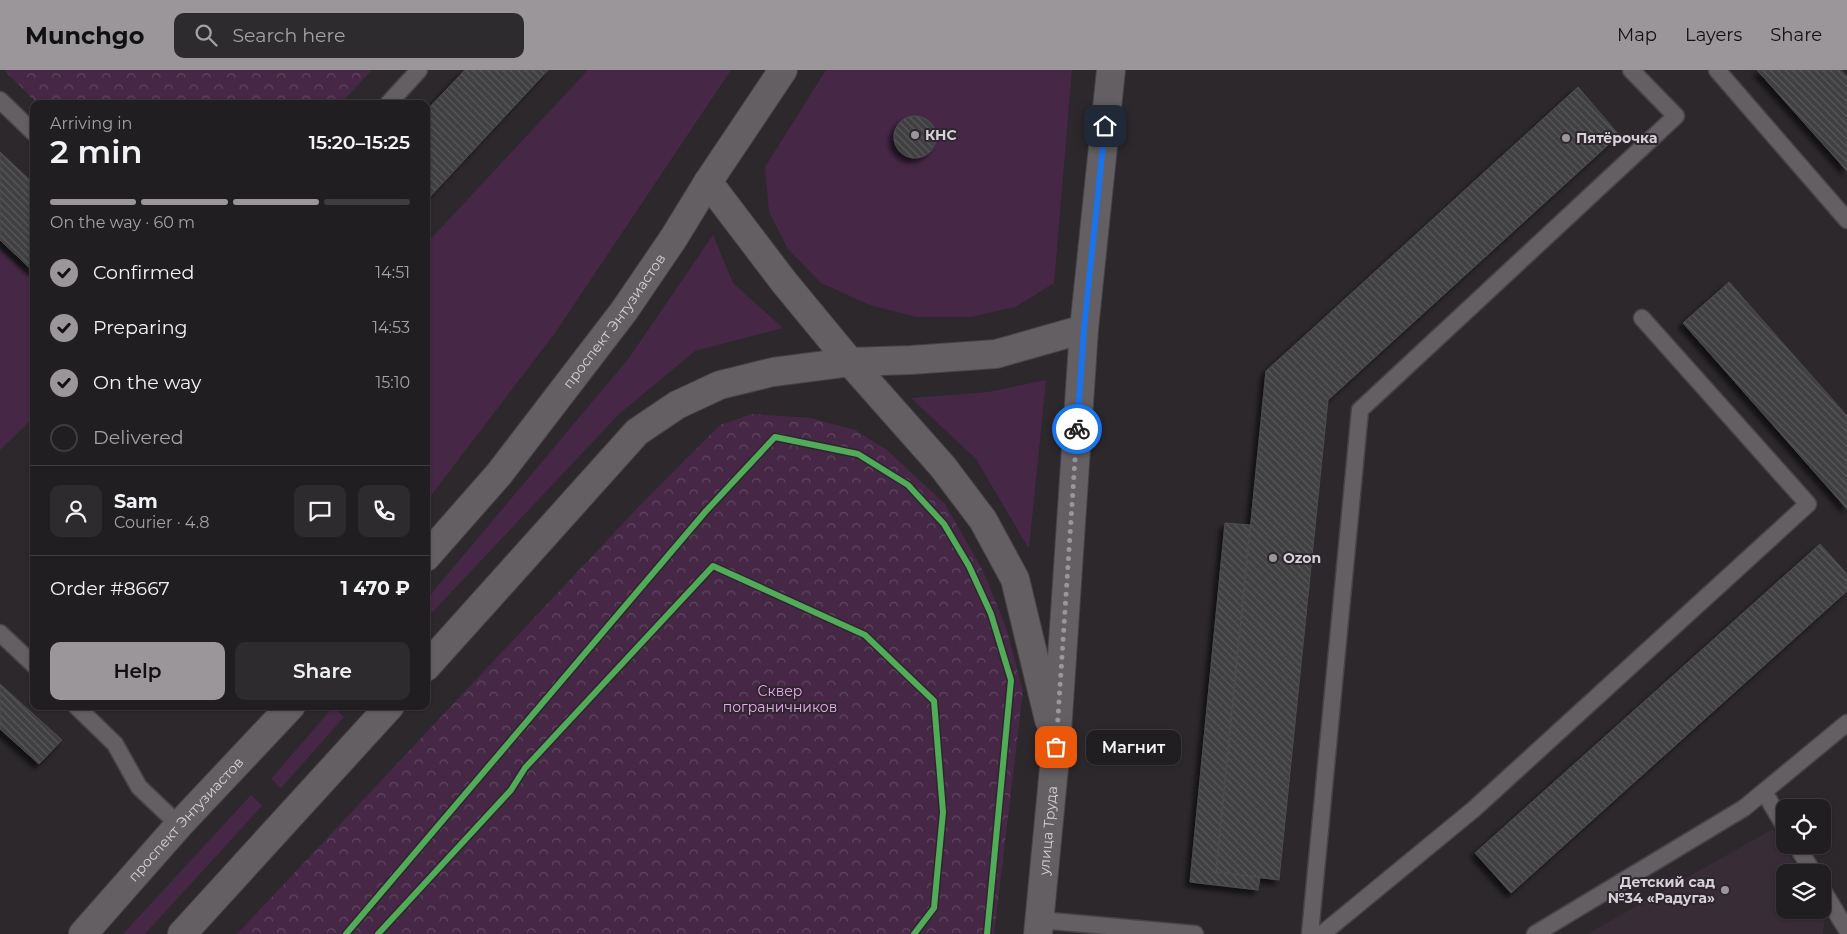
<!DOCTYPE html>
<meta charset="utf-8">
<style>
body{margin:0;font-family:Montserrat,sans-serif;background:#2d2b2e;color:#f1f3f6;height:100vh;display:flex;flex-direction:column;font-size:19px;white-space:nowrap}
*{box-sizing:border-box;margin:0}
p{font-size:16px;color:#a2a2a5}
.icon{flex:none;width:28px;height:28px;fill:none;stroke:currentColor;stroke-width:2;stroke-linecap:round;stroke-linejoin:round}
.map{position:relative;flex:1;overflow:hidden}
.details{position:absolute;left:30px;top:30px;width:400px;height:610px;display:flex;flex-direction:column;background:#211e21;border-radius:10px;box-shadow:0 1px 4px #0004,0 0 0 1px #3e3c3f}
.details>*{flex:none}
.buttons{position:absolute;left:1776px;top:729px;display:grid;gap:10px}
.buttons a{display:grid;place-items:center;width:55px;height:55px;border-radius:10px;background:#211e21;box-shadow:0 1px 4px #0004,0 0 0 1px #3e3c3f;font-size:25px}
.pin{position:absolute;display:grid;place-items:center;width:42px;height:42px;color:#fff;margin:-21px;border-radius:10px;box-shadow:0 2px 8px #0006}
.courier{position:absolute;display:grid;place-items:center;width:50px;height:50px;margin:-25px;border:4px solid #1a73e8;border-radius:50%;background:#fff;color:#222;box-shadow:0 1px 6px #0007}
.bubble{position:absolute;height:35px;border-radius:10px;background:#211e21;box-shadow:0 1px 4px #0004,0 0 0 1px #3e3c3f;font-size:16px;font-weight:600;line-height:35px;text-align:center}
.headline em{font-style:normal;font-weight:600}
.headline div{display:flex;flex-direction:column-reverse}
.headline{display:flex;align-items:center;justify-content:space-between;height:85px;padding:0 20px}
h1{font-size:32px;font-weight:600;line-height:38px}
.bar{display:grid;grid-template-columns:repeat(4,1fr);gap:8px 5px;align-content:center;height:60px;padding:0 20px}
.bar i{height:6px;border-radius:4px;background:#3e3c3f}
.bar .on{background:#9a969a}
.bar p{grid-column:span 4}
.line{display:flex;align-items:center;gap:12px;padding:0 20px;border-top:1px solid #3e3c3f}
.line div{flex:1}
.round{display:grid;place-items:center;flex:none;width:52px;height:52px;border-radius:10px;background:#2d2b2e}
ol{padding:0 20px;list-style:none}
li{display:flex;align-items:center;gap:15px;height:55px}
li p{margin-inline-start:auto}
li .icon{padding:5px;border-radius:50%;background:#9a969a;color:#111;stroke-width:4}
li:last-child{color:#a2a2a5}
li i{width:28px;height:28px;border:2px solid #3e3c3f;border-radius:50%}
.cta{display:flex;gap:10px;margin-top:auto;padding:10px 20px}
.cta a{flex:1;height:58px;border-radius:10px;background:#9a969a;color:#111;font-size:20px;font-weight:600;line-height:58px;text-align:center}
.cta a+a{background:#2d2b2e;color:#f1f3f6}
header{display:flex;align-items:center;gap:30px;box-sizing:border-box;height:70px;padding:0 25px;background:#9a969a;color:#111}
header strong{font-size:24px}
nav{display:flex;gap:28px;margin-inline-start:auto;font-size:18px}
.search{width:350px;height:45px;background:#2d2b2e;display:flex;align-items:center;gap:12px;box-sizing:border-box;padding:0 18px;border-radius:10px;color:#a2a2a5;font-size:19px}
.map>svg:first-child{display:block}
.built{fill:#382c37}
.grass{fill:#462846}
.forest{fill:url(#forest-crowns)}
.building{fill:url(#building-back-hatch);stroke:#4c4d4f;filter:url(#shadow)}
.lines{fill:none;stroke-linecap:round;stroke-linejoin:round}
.lane-casing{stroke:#474347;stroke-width:19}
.secondary-casing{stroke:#474347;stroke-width:30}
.lane{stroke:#635f62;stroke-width:16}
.secondary{stroke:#635f62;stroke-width:28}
.cycleway-casing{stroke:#2e262e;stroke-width:9}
.cycleway{stroke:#51ab58;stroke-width:6}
.done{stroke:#9a969a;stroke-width:5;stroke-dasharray:0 9}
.route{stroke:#1a73e8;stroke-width:6}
.poi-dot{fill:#9a969a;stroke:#2e262e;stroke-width:2}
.labels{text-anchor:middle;stroke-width:4;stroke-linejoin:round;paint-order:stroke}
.poi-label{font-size:14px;font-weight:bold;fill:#d6d1d6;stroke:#2e262e;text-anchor:start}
.street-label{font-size:14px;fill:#d6d1d6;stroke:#2e262e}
.park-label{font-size:14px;fill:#eca9ec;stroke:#2e262e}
</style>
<header>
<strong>Munchgo</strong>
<div class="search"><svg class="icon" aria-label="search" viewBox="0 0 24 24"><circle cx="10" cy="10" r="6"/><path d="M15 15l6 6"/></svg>Search here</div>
<nav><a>Map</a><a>Layers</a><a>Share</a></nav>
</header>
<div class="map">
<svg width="1847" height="864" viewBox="0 0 1847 864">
<defs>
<pattern id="forest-crowns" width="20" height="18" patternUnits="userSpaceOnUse" patternTransform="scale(1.25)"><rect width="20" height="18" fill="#462846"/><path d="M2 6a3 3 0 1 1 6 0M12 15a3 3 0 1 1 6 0" fill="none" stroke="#604660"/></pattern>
<pattern id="building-back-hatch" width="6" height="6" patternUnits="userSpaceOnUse" patternTransform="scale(1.25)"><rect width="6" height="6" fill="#3f3f41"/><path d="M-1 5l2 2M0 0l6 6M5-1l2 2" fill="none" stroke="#5a5a5c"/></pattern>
<filter id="shadow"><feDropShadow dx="-4.5" dy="4.5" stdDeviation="2.5" flood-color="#0009"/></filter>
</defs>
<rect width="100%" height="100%" fill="#2c282c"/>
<path class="built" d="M1773,759L1800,802H1785V840H1822L1823,838L1825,842L1823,864H1587Z"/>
<path class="grass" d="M588,0H731L555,263L426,432V174Z
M826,0H1072L1054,213L1015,237L971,247H917L870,235L821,213L788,179L769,142L765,97Z
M713,165L733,213L783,258L695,281L619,344L426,549V530L629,288Z
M0,179L34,210V347L0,380Z
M1046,310L1029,479L976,389L911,328L988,322Z
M333,637L344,647L281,718L271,709Z
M251,725L262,736L145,864H123Z"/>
<path class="forest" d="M4,0H372L340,34H38Z
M752,344L810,348L855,360L887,380L945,434L983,501L1006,557L1023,621L994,864H237L644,431L720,355Z"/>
<path class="building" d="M465,0H548L426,131V41Z
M1757,0H1841L1847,7V101Z
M1578,17L1619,65L1328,330L1279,810L1216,802L1266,301Z
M894 67a21 21 0 1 1 42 0a21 21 0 1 1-42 0Z
M0,82L34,114V202L0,170Z
M1729,212L1847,346V439L1683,253Z
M1225,453L1250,455L1216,802L1260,807L1258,820L1190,812Z
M1820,474L1847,504V521L1511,823L1475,783Z
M0,614L62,670L39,694L0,659Z"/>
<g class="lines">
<defs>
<path id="lane" d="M1717,0L1847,150
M0,30L34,63
M388,34L419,0
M0,563L34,595
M76,636L115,674L139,717L179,755
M1764,722L1785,757
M1796,775L1813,802
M1822,819L1847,860
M1040,850L1195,864
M1310,864L1360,340L1676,46L1631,0
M1322,864L1474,739L1808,434L1642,248
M1535,864L1744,738L1847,653"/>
<g id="secondary">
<path d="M708,112L784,212L850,292L943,397L983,450L1015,509L1049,650"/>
<path id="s1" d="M426,487L499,404L624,241L673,169L708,112L783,0"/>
<path d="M426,597L637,362L677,335L720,315L773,302L850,292L911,290L996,284L1084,259"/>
<path id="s2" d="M83,864L179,755L291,636"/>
<path d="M182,864L390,636"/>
<path id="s3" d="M1038,864L1056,677L1084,259L1111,0"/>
</g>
</defs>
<use href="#lane" class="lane-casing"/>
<use href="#secondary" class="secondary-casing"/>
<use href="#lane" class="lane"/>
<use href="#secondary" class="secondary"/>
<defs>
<path id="cycleway" d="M346,864L706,441L775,367L858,384L908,415L944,454L969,496L991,544L1011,610L987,864
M378,864L511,720L525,698L713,496L865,565L934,631L943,742L934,838L914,864"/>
</defs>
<use href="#cycleway" class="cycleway-casing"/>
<use href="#cycleway" class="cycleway"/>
</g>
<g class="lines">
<path class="done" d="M1056,677L1077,359"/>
<path class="route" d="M1077,359L1084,259L1105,56"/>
</g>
<g class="poi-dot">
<circle cx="915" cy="65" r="5"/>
<circle cx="1566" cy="68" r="5"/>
<circle cx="1273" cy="488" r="5"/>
<circle cx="1725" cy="820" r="5"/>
</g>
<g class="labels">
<g class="poi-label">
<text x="925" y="70">КНС</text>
<text x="1576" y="73">Пятёрочка</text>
<text x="1283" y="493">Ozon</text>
<text x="1715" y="817" text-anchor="end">Детский сад<tspan x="1715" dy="16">№34 «Радуга»</tspan></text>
</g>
<g class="street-label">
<text dy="5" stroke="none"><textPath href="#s1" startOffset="302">проспект Энтузиастов</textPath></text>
<text dy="5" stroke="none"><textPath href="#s2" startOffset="154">проспект Энтузиастов</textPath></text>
<text dy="5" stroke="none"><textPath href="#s3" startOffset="104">улица Труда</textPath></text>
</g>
<g class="park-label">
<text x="780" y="626">Сквер<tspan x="780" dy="16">пограничников</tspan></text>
</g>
</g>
</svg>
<div class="buttons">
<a><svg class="icon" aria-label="locate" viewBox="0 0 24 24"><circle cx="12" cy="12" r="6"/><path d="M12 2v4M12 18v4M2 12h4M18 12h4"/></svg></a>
<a><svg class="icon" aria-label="layers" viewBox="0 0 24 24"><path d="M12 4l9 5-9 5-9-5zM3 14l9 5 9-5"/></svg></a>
</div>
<div class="pin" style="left:1056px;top:677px;background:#ea580c"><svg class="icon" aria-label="bag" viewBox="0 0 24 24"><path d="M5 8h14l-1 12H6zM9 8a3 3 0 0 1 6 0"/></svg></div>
<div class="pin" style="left:1105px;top:56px;background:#1f2937"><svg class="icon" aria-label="home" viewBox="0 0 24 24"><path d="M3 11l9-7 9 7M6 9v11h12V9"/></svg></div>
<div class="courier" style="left:1077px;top:359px"><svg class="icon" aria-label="bike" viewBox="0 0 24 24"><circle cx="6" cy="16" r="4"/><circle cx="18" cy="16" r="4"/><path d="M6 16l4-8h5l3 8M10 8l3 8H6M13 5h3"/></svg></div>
<div class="bubble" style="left:1086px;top:660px;width:95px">Магнит</div>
<section class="details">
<div class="headline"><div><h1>2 min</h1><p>Arriving in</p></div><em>15:20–15:25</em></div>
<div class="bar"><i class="on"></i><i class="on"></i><i class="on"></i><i></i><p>On the way · 60 m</p></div>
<ol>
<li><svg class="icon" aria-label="check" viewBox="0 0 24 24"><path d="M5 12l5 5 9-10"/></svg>Confirmed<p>14:51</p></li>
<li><svg class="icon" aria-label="check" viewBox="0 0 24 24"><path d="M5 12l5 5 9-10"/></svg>Preparing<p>14:53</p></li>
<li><svg class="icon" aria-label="check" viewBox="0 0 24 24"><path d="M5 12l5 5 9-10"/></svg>On the way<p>15:10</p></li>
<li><i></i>Delivered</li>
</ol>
<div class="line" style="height:90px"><a class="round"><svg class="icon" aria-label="person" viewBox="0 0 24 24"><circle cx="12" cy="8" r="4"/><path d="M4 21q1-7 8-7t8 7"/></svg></a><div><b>Sam</b><p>Courier · 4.8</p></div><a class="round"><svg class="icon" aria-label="chat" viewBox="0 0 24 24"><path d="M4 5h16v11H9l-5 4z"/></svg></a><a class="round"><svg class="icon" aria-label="phone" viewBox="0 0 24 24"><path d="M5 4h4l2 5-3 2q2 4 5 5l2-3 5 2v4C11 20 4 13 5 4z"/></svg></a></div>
<div class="line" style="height:65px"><div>Order #8667</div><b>1 470 ₽</b></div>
<div class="cta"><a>Help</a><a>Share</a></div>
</section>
</div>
